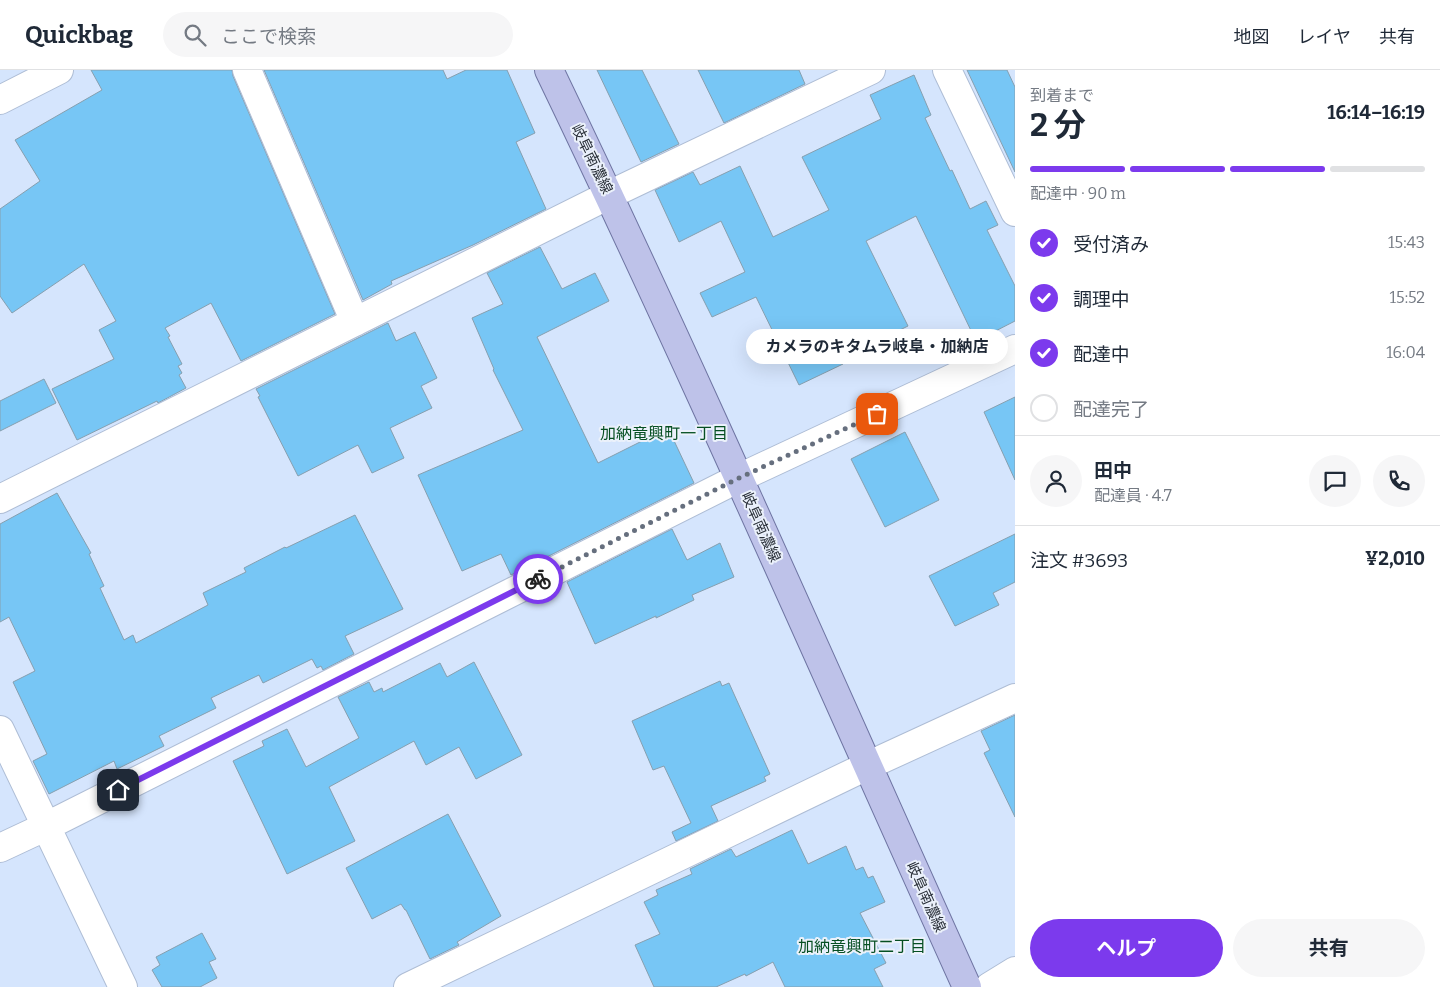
<!DOCTYPE html>
<html lang="ja">
<meta charset="utf-8">
<style>
body{margin:0;font-family:Bitter,"Noto Sans JP",serif;background:#f6f6f7;color:#1f2937;height:100vh;display:flex;flex-direction:column;font-size:19px;white-space:nowrap}
*{box-sizing:border-box;margin:0}
p{font-size:16px;color:#747a83}
.icon{flex:none;width:28px;height:28px;fill:none;stroke:currentColor;stroke-width:2;stroke-linecap:round;stroke-linejoin:round}
.map{position:relative;flex:1;overflow:hidden}
.sheet{display:flex;flex-direction:column;background:#fff;width:425px}
.sheet>*{flex:none}
.pin{position:absolute;display:grid;place-items:center;width:42px;height:42px;color:#fff;margin:-21px;border-radius:10px;box-shadow:0 2px 8px #0006}
.courier{position:absolute;display:grid;place-items:center;width:50px;height:50px;margin:-25px;border:4px solid #7c3aed;border-radius:50%;background:#fff;color:#222;box-shadow:0 1px 6px #0007}
.bubble{position:absolute;height:35px;border-radius:18px;background:#fff;box-shadow:0 5px 20px #0002;font-size:16px;font-weight:700;line-height:35px;text-align:center}
.overview em{font-style:normal;font-weight:700}
.overview div{display:flex;flex-direction:column-reverse}
.overview{display:flex;align-items:center;justify-content:space-between;height:85px;padding:0 15px}
h1{font-size:32px;font-weight:700;line-height:38px}
.bar{display:grid;grid-template-columns:repeat(4,1fr);gap:8px 5px;align-content:center;height:60px;padding:0 15px}
.bar i{height:6px;border-radius:4px;background:#e0e1e3}
.bar .current{background:#7c3aed}
.bar p{grid-column:span 4}
.line{display:flex;align-items:center;gap:12px;padding:0 15px;border-top:1px solid #e0e1e3}
.line div{flex:1}
.round{display:grid;place-items:center;flex:none;width:52px;height:52px;border-radius:26px;background:#f6f6f7}
ol{padding:0 15px;list-style:none}
li{display:flex;align-items:center;gap:15px;height:55px}
li p{margin-inline-start:auto}
li .icon{padding:5px;border-radius:50%;background:#7c3aed;color:#fff;stroke-width:4}
li:last-child{color:#747a83}
li i{width:28px;height:28px;border:2px solid #e0e1e3;border-radius:50%}
.button{display:flex;gap:10px;margin-top:auto;padding:10px 15px}
.button a{flex:1;height:58px;border-radius:30px;background:#7c3aed;color:#fff;font-size:20px;font-weight:700;line-height:58px;text-align:center}
.button a+a{background:#f6f6f7;color:#1f2937}
header{display:flex;align-items:center;gap:30px;box-sizing:border-box;height:70px;padding:0 25px;background:#fff;border-bottom:1px solid #e0e1e3}
header strong{font-size:24px}
nav{display:flex;gap:28px;margin-inline-start:auto;font-size:18px}
.search{width:350px;height:45px;background:#f6f6f7;display:flex;align-items:center;gap:12px;box-sizing:border-box;padding:0 18px;border-radius:28px;color:#747a83;font-size:19px}
main{display:flex;flex:1;min-height:0}
.map>svg:first-child{display:block}
.building{fill:#77c6f5;stroke:#869faf}
.lines{fill:none;stroke-linecap:round;stroke-linejoin:round}
.street-casing{stroke:#aebdd5;stroke-width:30}
.primary-casing{stroke:#6e74a2;stroke-width:30}
.street{stroke:#fff;stroke-width:28}
.primary{stroke:#bec2e9;stroke-width:28}
.done{stroke:#666f7e;stroke-width:5;stroke-dasharray:0 9}
.route{stroke:#7c3aed;stroke-width:6}
.labels{text-anchor:middle;stroke-width:4;stroke-linejoin:round;paint-order:stroke}
.street-label{font-size:15px;fill:#2a3039;stroke:#ebf1fb}
.neighbourhood-label{font-size:16px;fill:#064f22;stroke:#ebf1fb}
</style>
<header>
<strong>Quickbag</strong>
<div class="search"><svg class="icon" aria-label="search" viewBox="0 0 24 24"><circle cx="10" cy="10" r="6"/><path d="M15 15l6 6"/></svg>ここで検索</div>
<nav><a>地図</a><a>レイヤ</a><a>共有</a></nav>
</header>
<main>
<div class="map">
<svg width="1015" height="917" viewBox="0 0 1015 917">
<rect width="100%" height="100%" fill="#d5e5fd"/>
<path class="building" d="M91,0H232L233,6L335,244L241,291L211,233L165,258L170,266L168,267L182,294L178,296L182,303L179,305L186,318L158,333L157,331L77,370L52,319L114,289L99,260L116,251L84,194L12,243L0,226V139L40,111L15,70L102,20Z
M264,0H443L447,9L466,0H507L535,63L516,72L546,139L473,175L391,211L392,214L363,230Z
M597,0H642L679,74L641,92Z
M698,0H799L805,14L724,53Z
M967,0H1007L1015,17V102Z
M914,5L931,45L925,48L950,101L952,100L970,139L986,131L998,155L987,160L1015,216V251L976,271L916,146L866,171L908,256L841,289L843,294L799,315L756,227L712,247L700,223L745,202L721,151L679,172L655,120L693,102L700,115L740,96L773,167L829,140L802,87L881,49L870,25Z
M540,177L562,219L595,203L609,231L537,267L598,393L668,358L694,413L511,505L501,484L462,501L418,405L523,360L493,300L494,299L472,248L503,234L487,203Z
M388,253L396,271L415,262L437,308L421,316L432,338L390,358L404,388L372,403L358,375L298,406L258,327L260,326L256,319Z
M44,309L56,333L0,361V331Z
M1015,327V410L984,342Z
M905,362L939,430L885,457L851,389Z
M57,423L91,483L89,484L104,516L100,518L124,570L133,565L136,573L208,535L203,523L246,502L244,498L285,477L286,478L355,445L403,539L345,566L354,584L323,600L321,596L317,598L312,589L263,613L259,605L211,628L216,638L159,666L164,676L117,699L114,691L49,724L33,691L47,684L13,612L35,601L9,547L0,552V454Z
M672,459L687,490L720,473L734,507L692,525L694,530L656,548V546L595,574L567,512Z
M1015,464V512L993,523L999,535L955,556L929,506Z
M474,592L522,685L476,709L459,677L426,695L414,671L329,717L355,771L287,804L233,691L264,676L262,671L287,659L306,697L359,668L338,627L369,612L374,622L382,618L383,622L440,593L447,607Z
M720,611L722,616L729,613L770,704L764,707L766,711L711,736L718,751L676,771L672,762L691,753L664,696L653,700L632,651Z
M1015,645V747L984,683L990,680L981,661Z
M448,744L501,846L457,872L459,875L430,889L406,840H405L401,834L372,849L346,798Z
M792,760L808,794L846,776L856,800L863,797L868,808L873,806L885,832L860,843L886,893L874,899L883,917H785L773,892L746,906L745,904L716,917H654L635,875L660,864L644,832L658,825L656,820L692,804L690,799L731,779L736,787Z
M202,863L216,889L209,892L217,908L200,917H162L152,900L160,895L156,887Z"/>
<g class="lines">
<defs>
<path id="street" d="M247,0L355,252
M947,0L1015,142
M0,30L59,0
M0,429L609,125L871,0
M0,660L123,917
M0,778L47,756L739,408L1015,279
M408,917L867,696L1015,628
M989,917L1015,901"/>
<path id="primary" d="M549,0C695,303 829,611 967,917"/>
</defs>
<use href="#street" class="street-casing"/>
<use href="#primary" class="primary-casing"/>
<use href="#street" class="street"/>
<use href="#primary" class="primary"/>
</g>
<g class="lines">
<path class="done" d="M538,509L739,408L877,344"/>
<path class="route" d="M118,720L538,509"/>
</g>
<g class="labels">
<g class="street-label">
<text transform="translate(592 89) rotate(64)" y="5">岐阜南濃線</text>
<text transform="translate(761 457) rotate(66)" y="5">岐阜南濃線</text>
<text transform="translate(926 827) rotate(66)" y="5">岐阜南濃線</text>
</g>
<g class="neighbourhood-label">
<text x="664" y="369">加納竜興町一丁目</text>
<text x="862" y="882">加納竜興町二丁目</text>
</g>
</g>
</svg>
<div class="pin" style="left:877px;top:344px;background:#ea580c"><svg class="icon" aria-label="bag" viewBox="0 0 24 24"><path d="M5 8h14l-1 12H6zM9 8a3 3 0 0 1 6 0"/></svg></div>
<div class="pin" style="left:118px;top:720px;background:#1f2937"><svg class="icon" aria-label="home" viewBox="0 0 24 24"><path d="M3 11l9-7 9 7M6 9v11h12V9"/></svg></div>
<div class="courier" style="left:538px;top:509px"><svg class="icon" aria-label="bike" viewBox="0 0 24 24"><circle cx="6" cy="16" r="4"/><circle cx="18" cy="16" r="4"/><path d="M6 16l4-8h5l3 8M10 8l3 8H6M13 5h3"/></svg></div>
<div class="bubble" style="left:746px;top:259px;width:262px">カメラのキタムラ岐阜・加納店</div>
</div>
<section class="sheet">
<div class="overview"><div><h1>2 分</h1><p>到着まで</p></div><em>16:14–16:19</em></div>
<div class="bar"><i class="current"></i><i class="current"></i><i class="current"></i><i></i><p>配達中 · 90 m</p></div>
<ol>
<li><svg class="icon" aria-label="check" viewBox="0 0 24 24"><path d="M5 12l5 5 9-10"/></svg>受付済み<p>15:43</p></li>
<li><svg class="icon" aria-label="check" viewBox="0 0 24 24"><path d="M5 12l5 5 9-10"/></svg>調理中<p>15:52</p></li>
<li><svg class="icon" aria-label="check" viewBox="0 0 24 24"><path d="M5 12l5 5 9-10"/></svg>配達中<p>16:04</p></li>
<li><i></i>配達完了</li>
</ol>
<div class="line" style="height:90px"><a class="round"><svg class="icon" aria-label="person" viewBox="0 0 24 24"><circle cx="12" cy="8" r="4"/><path d="M4 21q1-7 8-7t8 7"/></svg></a><div><b>田中</b><p>配達員 · 4.7</p></div><a class="round"><svg class="icon" aria-label="chat" viewBox="0 0 24 24"><path d="M4 5h16v11H9l-5 4z"/></svg></a><a class="round"><svg class="icon" aria-label="phone" viewBox="0 0 24 24"><path d="M5 4h4l2 5-3 2q2 4 5 5l2-3 5 2v4C11 20 4 13 5 4z"/></svg></a></div>
<div class="line" style="height:65px"><div>注文 #3693</div><b>¥2,010</b></div>
<div class="button"><a>ヘルプ</a><a>共有</a></div>
</section>
</main>
